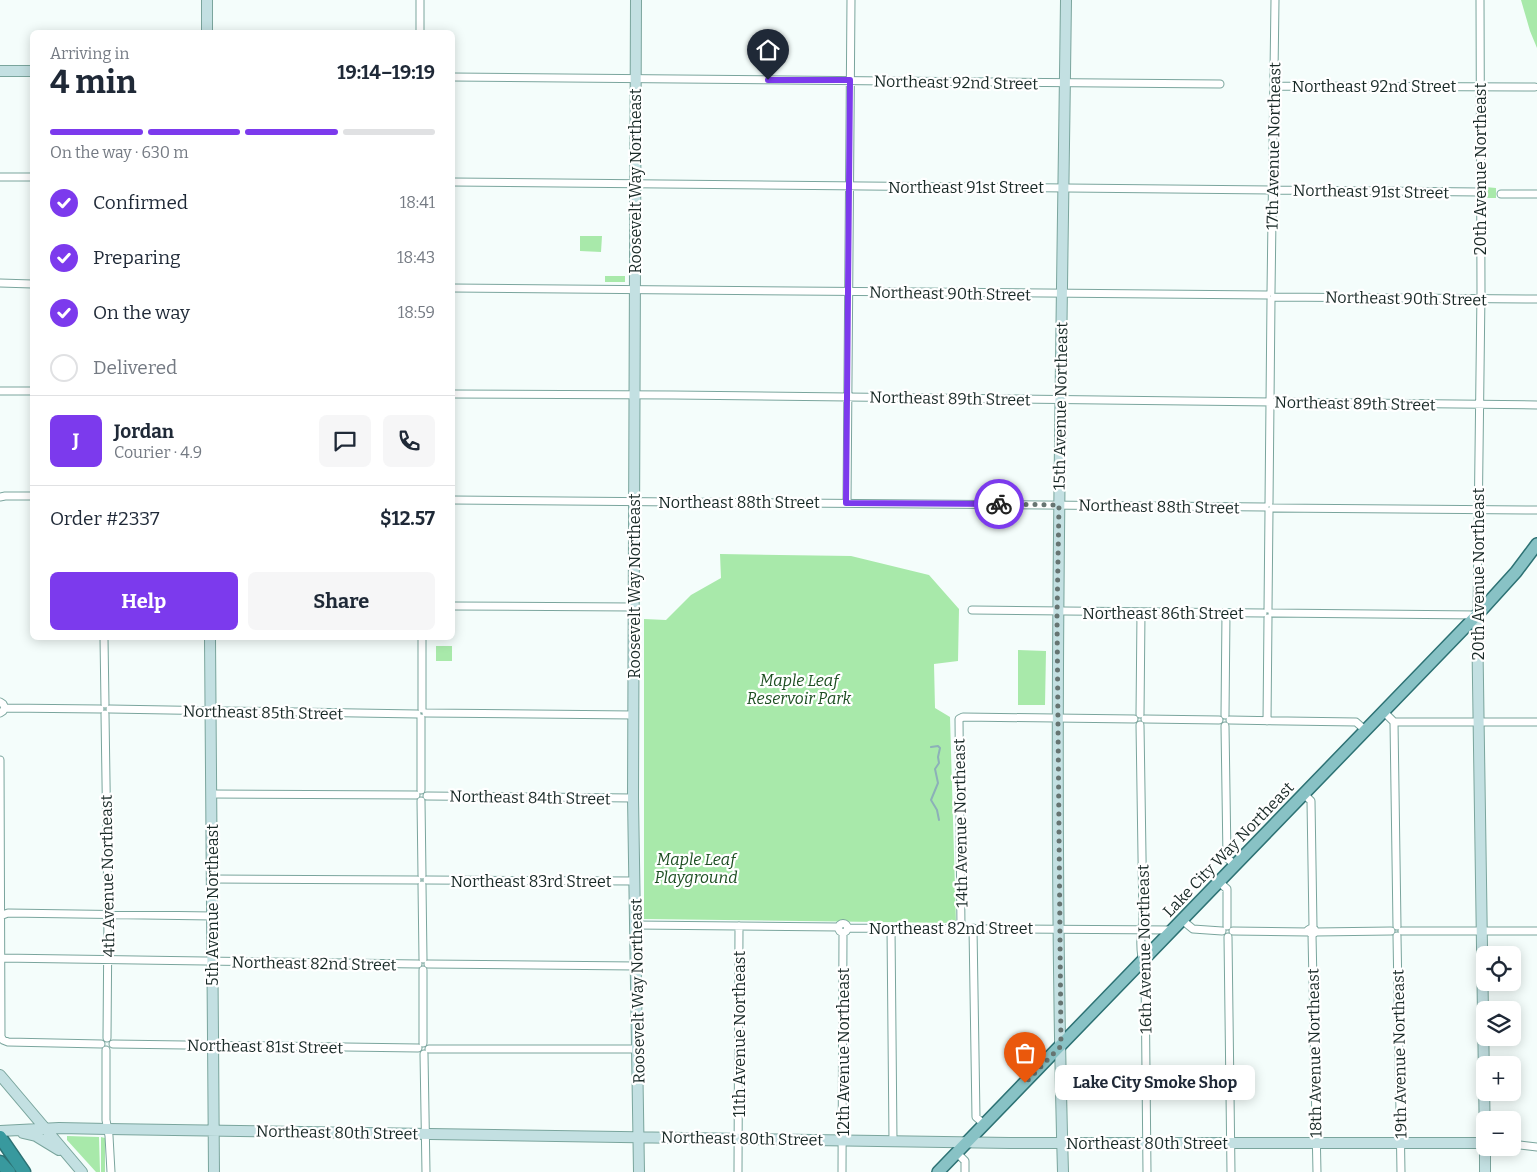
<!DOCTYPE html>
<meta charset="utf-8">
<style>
body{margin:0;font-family:Bitter,serif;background:#f6f6f7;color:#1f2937;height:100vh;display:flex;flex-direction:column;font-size:19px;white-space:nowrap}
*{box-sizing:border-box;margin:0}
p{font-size:16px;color:#747a83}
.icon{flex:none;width:28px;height:28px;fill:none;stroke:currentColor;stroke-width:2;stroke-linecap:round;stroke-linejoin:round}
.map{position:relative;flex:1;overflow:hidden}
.panel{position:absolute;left:30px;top:30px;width:425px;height:610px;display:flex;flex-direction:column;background:#fff;border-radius:8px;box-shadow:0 2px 12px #0003}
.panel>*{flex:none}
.tools{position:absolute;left:1476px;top:946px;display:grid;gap:10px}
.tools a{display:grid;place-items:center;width:45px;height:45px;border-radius:8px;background:#fff;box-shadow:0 2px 12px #0003;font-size:25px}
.pin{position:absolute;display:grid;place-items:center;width:42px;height:42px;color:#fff;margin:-51px -21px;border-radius:50% 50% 50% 0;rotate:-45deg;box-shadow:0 0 5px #0007}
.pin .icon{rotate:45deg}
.courier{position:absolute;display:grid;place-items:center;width:50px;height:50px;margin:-25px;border:4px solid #7c3aed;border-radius:50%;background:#fff;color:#222;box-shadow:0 1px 6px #0007}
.bubble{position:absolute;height:35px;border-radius:8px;background:#fff;box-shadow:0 2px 12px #0003;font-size:16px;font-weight:700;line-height:35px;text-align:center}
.overview em{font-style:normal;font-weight:700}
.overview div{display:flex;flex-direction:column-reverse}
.overview{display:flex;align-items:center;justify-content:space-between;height:85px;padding:0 20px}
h1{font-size:32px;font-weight:700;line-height:38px}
.bar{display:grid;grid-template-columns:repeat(4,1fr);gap:8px 5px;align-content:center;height:60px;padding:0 20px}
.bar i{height:6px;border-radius:4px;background:#e0e1e3}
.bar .active{background:#7c3aed}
.bar p{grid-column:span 4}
.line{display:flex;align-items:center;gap:12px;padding:0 20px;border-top:1px solid #e0e1e3}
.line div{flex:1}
.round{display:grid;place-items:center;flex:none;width:52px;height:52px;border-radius:8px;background:#f6f6f7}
ol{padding:0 20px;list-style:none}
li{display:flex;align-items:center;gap:15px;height:55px}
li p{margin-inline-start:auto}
li .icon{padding:5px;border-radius:50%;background:#7c3aed;color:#fff;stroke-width:4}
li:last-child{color:#747a83}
li i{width:28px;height:28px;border:2px solid #e0e1e3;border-radius:50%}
.action{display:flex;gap:10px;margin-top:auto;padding:10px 20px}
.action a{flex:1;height:58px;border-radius:8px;background:#7c3aed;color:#fff;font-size:20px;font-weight:700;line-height:58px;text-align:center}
.action a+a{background:#f6f6f7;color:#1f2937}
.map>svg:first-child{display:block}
.green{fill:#a8e9aa}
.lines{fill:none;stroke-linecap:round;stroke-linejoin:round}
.stream{stroke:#8cb0b8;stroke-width:2}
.street-casing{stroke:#7aa59d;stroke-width:9}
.secondary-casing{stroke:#7aa59d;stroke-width:12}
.primary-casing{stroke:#2d7274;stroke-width:14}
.highway-casing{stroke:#2d7274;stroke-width:15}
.street{stroke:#fff;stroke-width:7}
.secondary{stroke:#c3e0e2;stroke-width:10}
.primary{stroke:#88c2c5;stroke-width:11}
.highway{stroke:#38999e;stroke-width:12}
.done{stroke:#667471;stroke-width:5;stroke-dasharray:0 9}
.route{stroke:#7c3aed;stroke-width:6}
.labels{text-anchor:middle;stroke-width:4.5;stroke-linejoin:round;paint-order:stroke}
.street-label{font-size:16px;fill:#192a27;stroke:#fff}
.park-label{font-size:16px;font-style:italic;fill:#1c4e21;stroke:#fff}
</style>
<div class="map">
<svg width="1537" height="1172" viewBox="0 0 1537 1172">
<rect width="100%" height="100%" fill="#f4fdfb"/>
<path class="green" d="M1521,0H1537V48L1530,31Z
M1485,187L1496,188V198H1485Z
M580,236H602L601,252L580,251Z
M605,276H625V282H605Z
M720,554L851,556L929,575L959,609L958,661L934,664L935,708L950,717L956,923L644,919V619L666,620L691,595L721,578Z
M436,646H452V661H436Z
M1018,650L1046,651L1045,705H1018Z
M67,1136L99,1137L100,1172H96L67,1140Z
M101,1137L105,1138V1172H101Z"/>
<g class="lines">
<path class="stream" d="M931,747L938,746L940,748L938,757L939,763L935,769L938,783L931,800L937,810L939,820"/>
<defs>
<path id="street" d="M420,0V32
M452,77L1220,84
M1274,86L1535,87
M0,177H32
M452,182L1480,192
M1501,194H1537
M0,283L32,284
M452,288L1267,295
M1271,292L1275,0
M1274,297L1537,299
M0,391H32
M452,394L673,395L1537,405
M0,497L5,496H32
M452,500L1265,507
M847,503L851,0
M1269,503L1271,300
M1273,508L1537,510
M452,606L633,607
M1268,609L1269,511
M972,610L1263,613
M1272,613L1477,615L1481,292L1480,0
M104,638L105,704
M422,638V709
M0,702L3,704L5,708L3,711L0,713
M5,708L100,709
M110,709L417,714
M1383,711L1394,722H1537
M426,713L633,715
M105,714L108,914L107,1038
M1140,714L1141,613
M1225,715L1226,613
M421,718V790
M1145,719L1219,720
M1230,720L1356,722L1365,730
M1267,721L1268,618
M1394,722L1397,926
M1140,725L1143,920C1140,936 1140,955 1145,971L1147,1172
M1225,726L1227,858L1235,865
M0,760L1,1037L3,1040L8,1042L101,1044
M211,794L416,795
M1304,794L1311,801L1313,927
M427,796L633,798
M421,801L422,875
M212,879L417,880
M427,880L635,881
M1219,882L1227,889V926
M422,885L423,959
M0,916L8,913L212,916
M1182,920L1193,929L1222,931
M838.5 928a4.5 4.5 0 1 1 9 0a4.5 4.5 0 1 1-9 0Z
M635,925L839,927
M848,928L1173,930
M891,928L893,1141
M961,928L959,719L963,717L1134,719
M973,928L976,1117L985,1125
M1233,931L1308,932
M1402,931H1537
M1316,932L1313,927L1308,930L1312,935L1316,932L1391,931
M1312,935L1317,1172
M1397,936L1401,1172
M1228,937L1231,1172
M1,958L418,964
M428,964L636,966
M423,970V1043
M113,1044L418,1048
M429,1049H637
M106,1050V1120L109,1136L111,1172
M424,1054L426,1172
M1512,1144L1537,1147
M957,1153L965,1161V1172
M738,1172L739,926
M842,1172L843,933"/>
<path id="secondary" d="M207,0V32
M636,0L633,798L639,1172
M0,71H32
M1477,615L1485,1147
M210,638L214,1172
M0,1075L82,1172
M0,1131L59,1128L108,1129L1010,1143H1485
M23,1133L36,1136L59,1150
M1485,1148V1172
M1063,1172C1052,781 1061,391 1066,0"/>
<path id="primary" d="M938,1172L1477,615L1516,572L1537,544"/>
<path id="highway" d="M0,1137L24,1172
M0,1162L9,1172"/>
</defs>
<use href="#street" class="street-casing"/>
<use href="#secondary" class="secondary-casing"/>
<use href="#primary" class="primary-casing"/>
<use href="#highway" class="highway-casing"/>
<use href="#street" class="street"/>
<use href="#secondary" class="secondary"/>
<use href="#primary" class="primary"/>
<use href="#highway" class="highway"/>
</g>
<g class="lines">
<path class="done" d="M999,504L1059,505L1057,616L1061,1046L1025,1083"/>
<path class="route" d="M768,80H850L846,503L999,504"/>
</g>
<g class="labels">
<g class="street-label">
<text transform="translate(956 82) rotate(1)" y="6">Northeast 92nd Street</text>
<text x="1374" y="92">Northeast 92nd Street</text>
<text transform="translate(1273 146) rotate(-89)" y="6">17th Avenue Northeast</text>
<text transform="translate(1480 169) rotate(-90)" y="6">20th Avenue Northeast</text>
<text transform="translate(635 181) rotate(-90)" y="6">Roosevelt Way Northeast</text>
<text x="966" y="193">Northeast 91st Street</text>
<text transform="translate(1371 191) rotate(1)" y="6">Northeast 91st Street</text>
<text transform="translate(950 293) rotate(1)" y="6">Northeast 90th Street</text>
<text transform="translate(1406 298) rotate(1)" y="6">Northeast 90th Street</text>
<text transform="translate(950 398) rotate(1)" y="6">Northeast 89th Street</text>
<text transform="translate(1355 403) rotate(1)" y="6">Northeast 89th Street</text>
<text transform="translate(1060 406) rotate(-89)" y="6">15th Avenue Northeast</text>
<text x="739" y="508">Northeast 88th Street</text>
<text transform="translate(1159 506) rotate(1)" y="6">Northeast 88th Street</text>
<text transform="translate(1478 574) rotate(-90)" y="6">20th Avenue Northeast</text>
<text transform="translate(634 586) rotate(-90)" y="6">Roosevelt Way Northeast</text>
<text x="1163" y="619">Northeast 86th Street</text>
<text transform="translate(263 712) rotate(1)" y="6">Northeast 85th Street</text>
<text transform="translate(530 797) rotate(1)" y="6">Northeast 84th Street</text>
<text transform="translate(960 823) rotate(-91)" y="6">14th Avenue Northeast</text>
<text transform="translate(1228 849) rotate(-46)" y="6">Lake City Way Northeast</text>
<text transform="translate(107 876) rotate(-91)" y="6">4th Avenue Northeast</text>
<text x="531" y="887">Northeast 83rd Street</text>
<text transform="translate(212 905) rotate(-90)" y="6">5th Avenue Northeast</text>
<text x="951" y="934">Northeast 82nd Street</text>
<text transform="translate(1144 949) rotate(-91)" y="6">16th Avenue Northeast</text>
<text transform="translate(314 963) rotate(1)" y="6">Northeast 82nd Street</text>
<text transform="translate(637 991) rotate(-91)" y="6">Roosevelt Way Northeast</text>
<text transform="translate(739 1034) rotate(-90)" y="6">11th Avenue Northeast</text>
<text transform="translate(265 1046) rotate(1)" y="6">Northeast 81st Street</text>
<text transform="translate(843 1052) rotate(-90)" y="6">12th Avenue Northeast</text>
<text transform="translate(1314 1053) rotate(-91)" y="6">18th Avenue Northeast</text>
<text transform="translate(1399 1054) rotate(-91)" y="6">19th Avenue Northeast</text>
<text transform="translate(337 1132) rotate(1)" y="6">Northeast 80th Street</text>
<text transform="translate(742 1138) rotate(1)" y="6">Northeast 80th Street</text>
<text x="1147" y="1149">Northeast 80th Street</text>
</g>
<g class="park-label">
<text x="799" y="686">Maple Leaf<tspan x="799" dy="18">Reservoir Park</tspan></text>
<text x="696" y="865">Maple Leaf<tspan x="696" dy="18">Playground</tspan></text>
</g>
</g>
</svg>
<div class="tools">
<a><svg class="icon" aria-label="locate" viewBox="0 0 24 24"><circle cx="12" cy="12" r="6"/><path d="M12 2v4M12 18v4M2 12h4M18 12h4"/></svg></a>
<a><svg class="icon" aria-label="layers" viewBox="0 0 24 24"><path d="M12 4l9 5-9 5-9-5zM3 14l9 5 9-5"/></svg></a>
<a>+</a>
<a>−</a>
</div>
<div class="pin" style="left:1025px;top:1083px;background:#ea580c"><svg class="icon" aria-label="bag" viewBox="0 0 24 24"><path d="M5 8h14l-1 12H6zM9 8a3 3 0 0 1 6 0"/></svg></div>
<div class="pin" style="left:768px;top:80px;background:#1f2937"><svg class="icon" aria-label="home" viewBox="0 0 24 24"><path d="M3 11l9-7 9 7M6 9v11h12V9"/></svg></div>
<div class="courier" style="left:999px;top:504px"><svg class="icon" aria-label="bike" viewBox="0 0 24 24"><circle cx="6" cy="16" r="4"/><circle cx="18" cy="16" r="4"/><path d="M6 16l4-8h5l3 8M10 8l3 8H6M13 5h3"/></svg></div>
<div class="bubble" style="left:1055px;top:1065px;width:200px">Lake City Smoke Shop</div>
<section class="panel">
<div class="overview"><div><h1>4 min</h1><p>Arriving in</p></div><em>19:14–19:19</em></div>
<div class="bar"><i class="active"></i><i class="active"></i><i class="active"></i><i></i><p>On the way · 630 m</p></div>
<ol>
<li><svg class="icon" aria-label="check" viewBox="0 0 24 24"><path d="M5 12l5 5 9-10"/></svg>Confirmed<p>18:41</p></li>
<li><svg class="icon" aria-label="check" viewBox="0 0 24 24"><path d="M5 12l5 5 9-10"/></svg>Preparing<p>18:43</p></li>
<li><svg class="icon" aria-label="check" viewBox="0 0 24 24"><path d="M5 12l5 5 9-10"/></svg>On the way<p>18:59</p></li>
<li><i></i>Delivered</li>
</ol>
<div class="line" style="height:90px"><b class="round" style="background:#7c3aed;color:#fff">J</b><div><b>Jordan</b><p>Courier · 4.9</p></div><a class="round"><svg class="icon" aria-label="chat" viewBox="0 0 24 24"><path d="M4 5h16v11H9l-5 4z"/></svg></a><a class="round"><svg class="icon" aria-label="phone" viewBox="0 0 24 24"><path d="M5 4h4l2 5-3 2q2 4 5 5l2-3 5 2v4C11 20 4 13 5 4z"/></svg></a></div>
<div class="line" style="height:65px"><div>Order #2337</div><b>$12.57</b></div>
<div class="action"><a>Help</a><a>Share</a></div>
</section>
</div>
